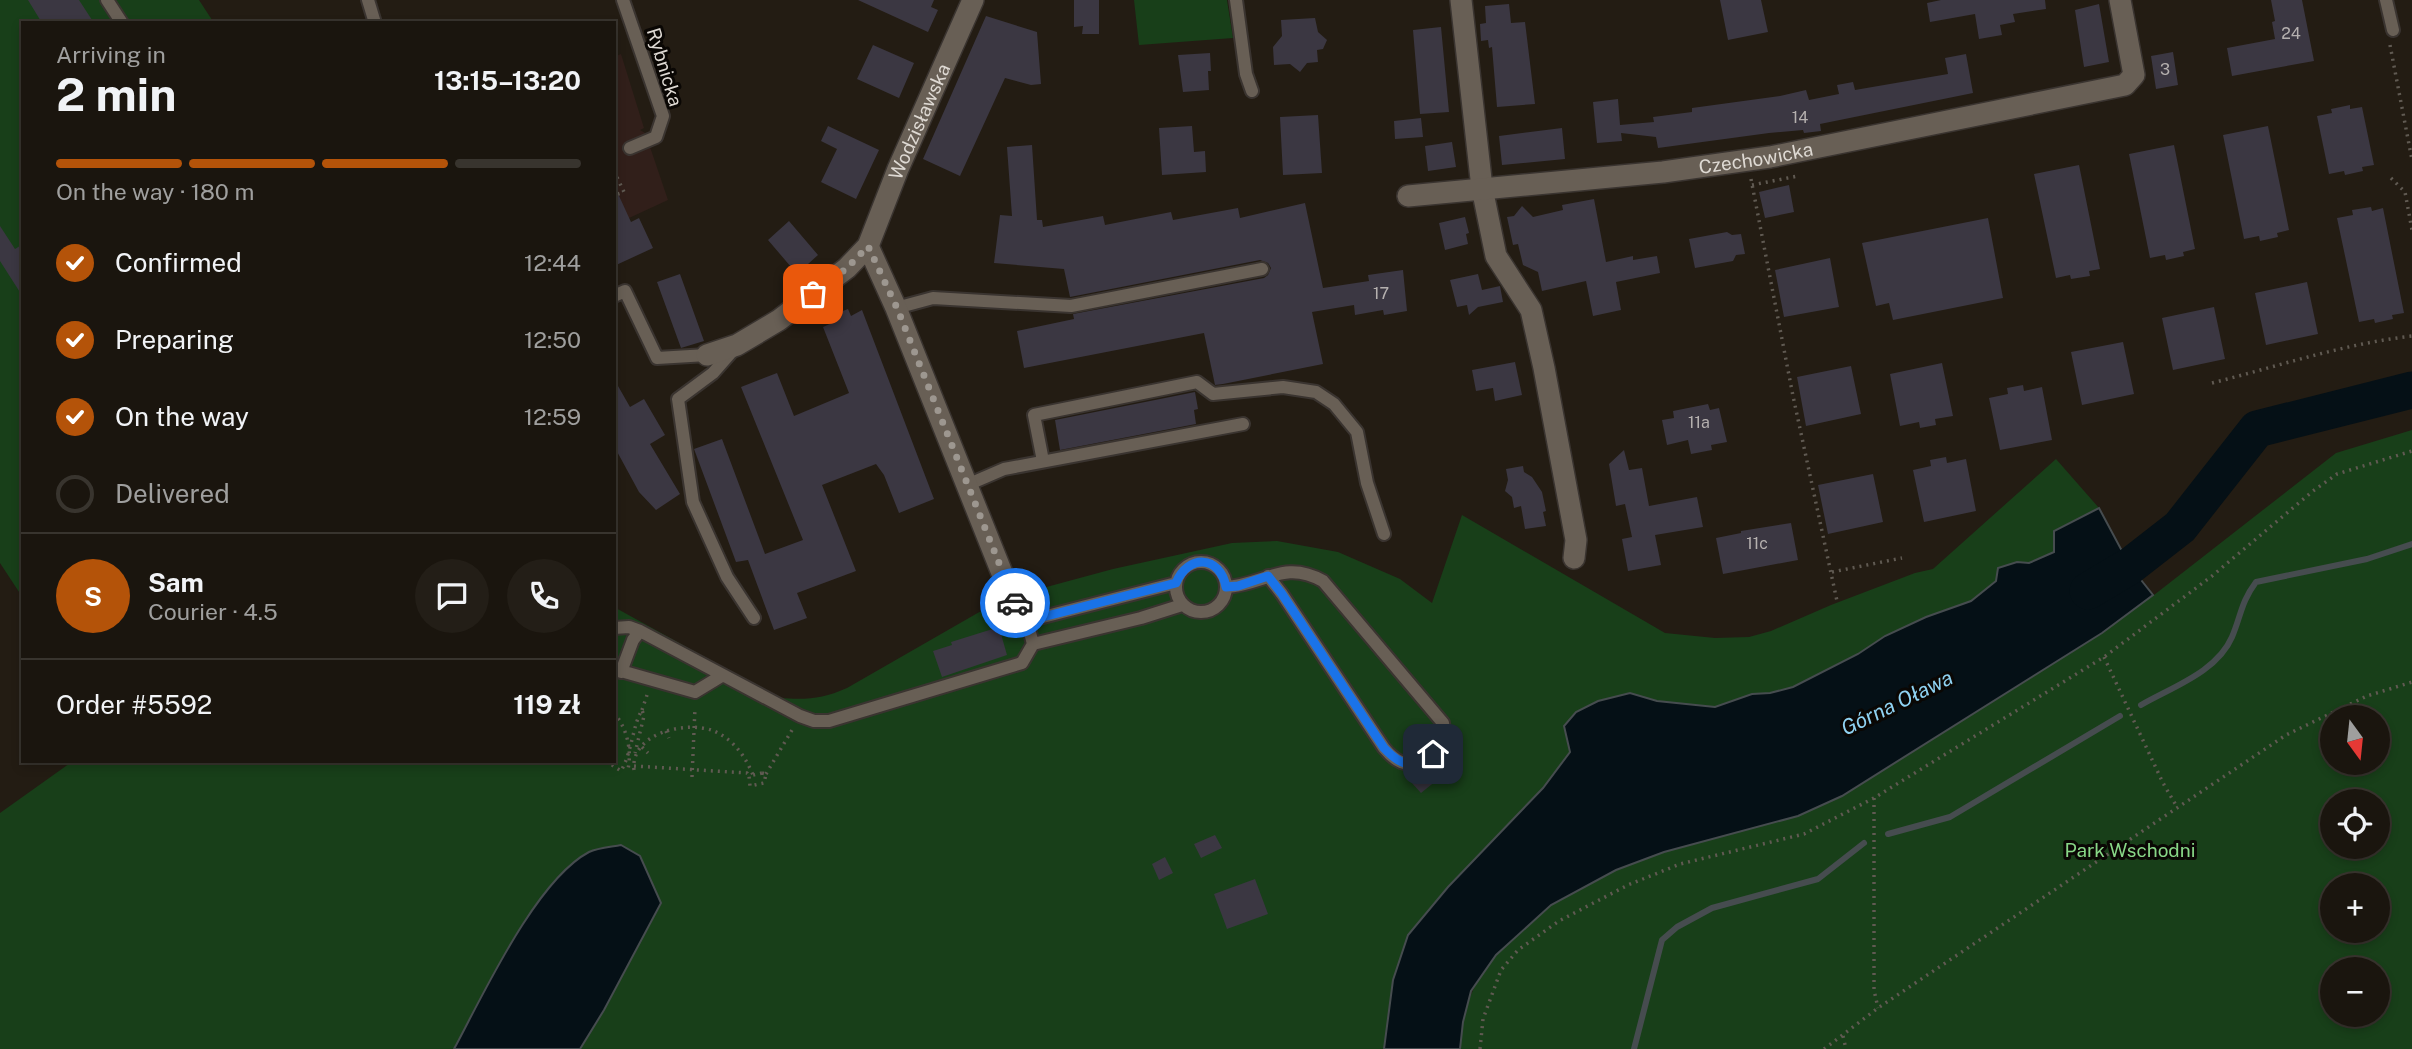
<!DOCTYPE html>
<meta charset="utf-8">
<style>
body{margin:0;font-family:"Public Sans",sans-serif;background:#231e17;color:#f1f3f6;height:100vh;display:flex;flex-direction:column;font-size:26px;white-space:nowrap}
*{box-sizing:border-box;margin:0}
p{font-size:23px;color:#9f9f9e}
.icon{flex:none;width:38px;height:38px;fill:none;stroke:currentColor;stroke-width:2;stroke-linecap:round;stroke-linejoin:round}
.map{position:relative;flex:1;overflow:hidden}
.details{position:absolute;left:21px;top:21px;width:595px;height:742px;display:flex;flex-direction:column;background:#1a150e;border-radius:0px;box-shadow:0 4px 10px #0003,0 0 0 2px #38342e}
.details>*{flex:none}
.needle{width:46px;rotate:165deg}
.controls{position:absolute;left:2320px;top:705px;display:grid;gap:14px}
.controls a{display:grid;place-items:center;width:70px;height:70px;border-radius:50%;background:#1a150e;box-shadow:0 4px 10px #0003,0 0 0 2px #38342e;font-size:35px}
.pin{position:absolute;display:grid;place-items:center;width:60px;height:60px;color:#fff;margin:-30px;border-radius:14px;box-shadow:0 4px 10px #0006}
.courier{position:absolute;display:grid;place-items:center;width:70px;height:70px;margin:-35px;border:5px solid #1a73e8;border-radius:50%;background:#fff;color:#222;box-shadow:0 2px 9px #0007}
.headline em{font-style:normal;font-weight:700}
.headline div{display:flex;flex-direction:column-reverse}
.headline{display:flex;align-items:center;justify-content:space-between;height:119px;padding:0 35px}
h1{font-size:46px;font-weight:700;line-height:52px}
.bar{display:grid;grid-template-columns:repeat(4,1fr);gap:10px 7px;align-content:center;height:84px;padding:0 35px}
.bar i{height:9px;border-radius:5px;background:#38342e}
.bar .current{background:#b45309}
.bar p{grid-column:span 4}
.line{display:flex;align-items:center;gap:18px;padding:0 35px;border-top:2px solid #38342e}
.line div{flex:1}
.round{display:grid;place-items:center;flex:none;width:74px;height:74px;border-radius:37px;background:#231e17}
ol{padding:0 35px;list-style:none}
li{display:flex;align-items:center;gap:21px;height:77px}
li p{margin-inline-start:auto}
li .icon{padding:7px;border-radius:50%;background:#b45309;color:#fff;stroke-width:4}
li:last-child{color:#9f9f9e}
li i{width:38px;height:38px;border:4px solid #38342e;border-radius:50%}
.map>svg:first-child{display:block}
.industrial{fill:#311f1a}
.green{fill:#183f19;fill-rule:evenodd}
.water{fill:#051016;stroke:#464c4f;stroke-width:2}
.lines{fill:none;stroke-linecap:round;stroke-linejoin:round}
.stream{stroke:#464c4f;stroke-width:6}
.river{stroke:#051016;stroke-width:37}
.building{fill:#3b3742}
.lane-casing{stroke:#3a3430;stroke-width:16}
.street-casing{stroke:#3a3430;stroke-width:24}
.path{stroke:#605a52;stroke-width:3.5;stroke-dasharray:2 5;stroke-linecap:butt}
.lane{stroke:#685f55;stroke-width:12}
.street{stroke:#685f55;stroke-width:21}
.done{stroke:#9d9790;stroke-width:7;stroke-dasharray:0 12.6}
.route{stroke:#1a73e8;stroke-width:9}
.labels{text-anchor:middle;stroke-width:6;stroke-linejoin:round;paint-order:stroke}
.number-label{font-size:16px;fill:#b5b0af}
.street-label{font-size:19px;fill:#ded9d3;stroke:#0a0704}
.park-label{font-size:19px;fill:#88d787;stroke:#0a0704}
.water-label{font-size:21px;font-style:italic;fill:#8fd2f2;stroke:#0a0704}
</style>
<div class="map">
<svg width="2412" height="1049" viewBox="0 0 2412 1049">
<rect width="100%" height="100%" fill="#231c13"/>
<path class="industrial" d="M621,54L644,128L640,130L645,133L648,141L668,200L614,225V57Z"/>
<path class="green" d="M0,0H199L214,23H23V598L0,563Z
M1134,0H1227L1233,38L1139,45Z
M2412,430V1049H1445L1461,1037C1467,971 1506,946 1551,905L2142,581L2154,595L2336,453ZM2333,718H2378V763H2333ZM2333,802H2378V847H2333ZM2333,886H2378V931H2333ZM2333,970H2378V1015H2333Z
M2056,459L2099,508L2124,556L1393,980L1384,1049H580L604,1010L661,904L486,990L454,1049H0V813L73,761H614V607L779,698C807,700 822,699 847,688L1002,599L1113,569L1232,543L1277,541L1338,552L1400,579L1432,603L1462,515L1665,633L1715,638L1749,637L1771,631L1831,605L1915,573L1933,569Z"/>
<path class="water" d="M2099,508L2130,566L2153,595L2102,633L1842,796L1798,816L1664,852L1616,870L1551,905L1496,955L1471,991L1463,1022L1460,1049H1384L1393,980L1408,935L1448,887L1543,788L1570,752L1564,726L1576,712L1598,701L1630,693L1657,701L1715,707L1752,694L1770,693L1793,687L1858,654L1885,636L1926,617L1971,601L1996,581L1998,568L2017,562L2029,563L2054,552V531Z
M621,845L640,856L661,903L604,1010L580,1049H454C483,995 536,880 589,852C598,848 611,847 621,845Z"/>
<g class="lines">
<path class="stream" d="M2141,705C2172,687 2217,672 2232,637C2241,616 2241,602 2256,582L2367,559L2412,544
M1888,834L1950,817L2120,716
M1634,1049L1662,940L1677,927L1712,908L1818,879L1864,843"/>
<path class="river" d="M2088,591L2130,566L2180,527L2257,429L2412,390"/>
</g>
<path class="building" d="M28,0H79L94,23H42Z
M858,0H934L931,7L938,10L928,32Z
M1074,0H1099V34H1082L1083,26L1074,27Z
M1720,0H1761L1768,32L1728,40Z
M1941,0H2045L2046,9L2013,14L2015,22L2000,25L2002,35L1979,39L1975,14L1930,22L1927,3Z
M2271,0H2302L2314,61L2232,76L2227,48L2275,39L2272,22L2275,21Z
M1509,4L1511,23L1525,22L1535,104L1497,107L1492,47L1489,48L1488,40L1481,41L1480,24L1486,23L1485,6Z
M2099,4L2109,62L2084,67L2075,10Z
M986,16L1037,32L1041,84L1031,85L1005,78L960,176L923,159Z
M1315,18L1318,32L1327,40L1323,49L1317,50L1318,62L1307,63L1300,72L1290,64L1274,65L1273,47L1282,36L1281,20Z
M1441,27L1449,112L1420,114L1413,30Z
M873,45L914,63L899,98L857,79Z
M2173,52L2178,85L2156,89L2151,56Z
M1210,53L1211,71H1208L1209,90L1183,92L1178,55Z
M1966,54L1973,93L1820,124L1821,131L1804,133L1803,130L1769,133L1658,148L1656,137L1621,133L1622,141L1597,143L1593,102L1618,99L1620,125L1654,122L1653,117L1692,112V108L1780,96L1806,90L1809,100L1839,94L1837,85L1853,82L1855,90L1948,74L1945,58Z
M2350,105V109L2362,107L2374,165L2362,167L2363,171L2345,175L2344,171L2329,174L2317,116L2332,113L2331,109Z
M1318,115L1322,173L1283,175L1280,117Z
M1421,118L1423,137L1395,139L1394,121Z
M828,126L879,150L856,199L821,182L837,149L821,141Z
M1192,126L1194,152L1205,151L1206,172L1162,175L1159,128Z
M2268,126L2289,230L2277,233L2278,237L2260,241L2259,236L2244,239L2223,135Z
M1562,128L1565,159L1502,165L1499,136Z
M1452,142L1456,167L1428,171L1425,146Z
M1032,145L1037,220H1042L1043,227L1103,216L1105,225L1171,212L1173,220L1238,208L1240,218L1305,203L1323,288L1369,281L1368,275L1403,270L1407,311L1384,315L1383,310L1355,315L1354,305L1312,312L1323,364L1223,384L1215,385L1204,333L1024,368L1017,331L1074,319L1073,314L1264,278L1268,275L1271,268L1268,263L1260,260L1070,297L1064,269L994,263L1000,215L1012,216L1007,147Z
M2174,145L2195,249L2183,252L2184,256L2166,260L2165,255L2150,258L2129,154Z
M2079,165L2100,269L2089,271L2090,276L2071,279L2070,275L2056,278L2034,174Z
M614,185L631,222L639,218L653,248L614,266Z
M1789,185L1794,212L1765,218L1759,192Z
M1594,199L1606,262L1633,256V260L1657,256L1660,273L1616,282L1621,310L1593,316L1586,281L1542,291L1538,272L1523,265L1518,244L1513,245L1507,217L1514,216L1522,206L1533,217L1563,210L1562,205Z
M2371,207L2372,211L2383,208L2404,313L2392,315L2393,319L2375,323L2374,319L2359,322L2337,218L2353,215L2352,210Z
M1465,217L1469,233L1466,234L1468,244L1445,250L1439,223Z
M1988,218L2003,298L1893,320L1889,303L1876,306L1862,243Z
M789,221L818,255L797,274L768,240Z
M0,226L15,249L23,244V297L0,261Z
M1727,232L1732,235L1741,234L1745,254L1736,255L1733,261L1695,268L1689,239Z
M1830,258L1839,307L1784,317L1775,270Z
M680,274L704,341L681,348L657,282Z
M1478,274L1482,290L1500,286L1503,302L1478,307L1469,315L1467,305L1457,307L1450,280Z
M2307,282L2318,334L2266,345L2255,293Z
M2214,307L2225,359L2173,370L2162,318Z
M848,309L851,316L862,310L934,499L899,513L884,475L876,464L822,485L856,571L797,593L807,618L774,630L748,560L736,562L694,449L722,439L765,554L803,540L741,387L777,373L794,416L849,393L823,327L832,323L830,316Z
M2123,342L2134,394L2082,405L2071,352Z
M1515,362L1522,395L1495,401L1493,388L1476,391L1472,370Z
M1942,363L1953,416L1935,419L1936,425L1920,428L1919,422L1900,426L1890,374Z
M1851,366L1861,414L1806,426L1797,377Z
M614,379L630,407L644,399L665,435L650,444L680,494L656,510L639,492L614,446Z
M2023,385L2024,391L2042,387L2052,440L2000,450L1989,398L2008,394L2007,388Z
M1195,392L1198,409L1194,410L1196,424L1060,450L1055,420Z
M1708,404L1710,410L1719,408L1727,442L1711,445L1712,450L1691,454L1688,440L1667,445L1662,420L1674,418L1673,411Z
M1624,450L1629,470L1642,468L1649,506L1697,497L1703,527L1655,535L1661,565L1628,571L1622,539L1632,537L1625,504L1616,506L1609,464Z
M1946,457L1947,463L1966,459L1976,511L1924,522L1913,470L1931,466L1930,460Z
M1523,466L1524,472L1532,477L1542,492L1546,511L1543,512L1546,526L1525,529L1521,506L1514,508L1512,497L1505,491L1508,480L1506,469Z
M1873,474L1883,522L1828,534L1818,485Z
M1791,523L1798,560L1723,574L1716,538L1741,533V531Z
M999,627L1007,655L942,677L933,651L952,645L951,642Z
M1452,747L1463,759L1421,793L1411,782Z
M1215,835L1222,848L1201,858L1194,844Z
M1165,857L1173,873L1159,880L1152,864Z
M1255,879L1268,914L1227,929L1214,894Z"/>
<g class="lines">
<defs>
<path id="lane" d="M107,0L122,23
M368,0L375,23
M623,0L663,116L656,137L630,148
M1236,0L1246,74L1252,91
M2386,0L2393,30
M614,296L625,291L657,358L707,355
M896,308L933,298L1071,306L1262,269
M735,348L713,373L678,399L693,502L727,577L754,618
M1043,461L1034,415L1197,382L1213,394L1283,387L1316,392L1334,404L1357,432L1367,483L1384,534
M967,485L1004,469L1243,424
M1176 587a25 25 0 1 1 50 0a25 25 0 1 1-50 0Z
M1226,587C1264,585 1284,559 1323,581L1443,723C1448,745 1424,770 1401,762C1394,759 1389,754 1384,748L1282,594L1268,576
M1027,621L1176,583
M614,628L629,627L640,631L800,716L814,721H829L1022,663L1033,644L1027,621L1012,598
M1033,644L1141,618L1182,605
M614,669L695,692L723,675
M621,672L633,640L640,631"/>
<g id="street">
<path d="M1461,0L1482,188L1496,256L1531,310L1544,368L1576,540L1574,558"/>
<path id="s1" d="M1408,196L1663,172L1770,157L2125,85L2134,75L2120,0"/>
<path d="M868,246L896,308L1012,598"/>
<path id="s2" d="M707,355L737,345L779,320L847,268L868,246L898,169L973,0"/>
</g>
</defs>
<use href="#lane" class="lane-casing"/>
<use href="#street" class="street-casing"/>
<path class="path" d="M2390,45L2412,160
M614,171L624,192L618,194
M2391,178L2405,192L2412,230
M1751,179L1793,396L1837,601
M1752,185L1798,176
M2212,383C2279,366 2343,344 2412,336
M1832,572L1902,558
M2104,657L2163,783L2177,807
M642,710L647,695
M614,713C627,728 632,750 628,769
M666,731L669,738
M642,747L648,753
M606,761L621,771C632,752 633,724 642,710L644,716L635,753
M634,766L747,773L749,776
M634,770C630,733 687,720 714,731C734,740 745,756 753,775
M762,773L766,774L764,783L750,786L749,776Z
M766,774L792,730
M692,777L695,708
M1874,798V990L1878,1008
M1843,1036L1846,1049
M1480,1049L1483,1019L1501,970L1518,950L1559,921L1628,885L1680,864L1804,834L1874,798L2104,657L2212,576L2313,491L2337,474L2412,451
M1824,1049L1878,1008L2286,735L2367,696L2412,682"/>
<use href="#lane" class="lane"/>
<use href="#street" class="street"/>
</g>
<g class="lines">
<path class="done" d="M813,294L847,268L868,246L897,308L1015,603"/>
<path class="route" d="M1015,603L1027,621L1176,583C1188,554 1220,555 1226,587L1238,586L1268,576L1282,594L1384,748C1402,767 1411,768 1433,754"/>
</g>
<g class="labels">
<g class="number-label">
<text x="2291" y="39">24</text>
<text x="2165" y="75">3</text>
<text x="1800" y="123">14</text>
<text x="1381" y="299">17</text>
<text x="1699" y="428">11a</text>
<text x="1757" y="549">11c</text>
</g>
<g class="street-label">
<text transform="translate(665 67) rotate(73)" y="7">Rybnicka</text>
<text dy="7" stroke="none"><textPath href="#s2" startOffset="331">Wodzisławska</textPath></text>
<text dy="7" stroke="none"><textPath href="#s1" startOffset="350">Czechowicka</textPath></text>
</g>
<g class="park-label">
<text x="2130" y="857">Park Wschodni</text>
</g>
<g class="water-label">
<text transform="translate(1897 703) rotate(-26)" y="7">Górna Oława</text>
</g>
</g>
</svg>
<div class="controls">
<a><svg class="needle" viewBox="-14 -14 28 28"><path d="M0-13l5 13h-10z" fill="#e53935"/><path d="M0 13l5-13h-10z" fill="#9f9f9e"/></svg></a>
<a><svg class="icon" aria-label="locate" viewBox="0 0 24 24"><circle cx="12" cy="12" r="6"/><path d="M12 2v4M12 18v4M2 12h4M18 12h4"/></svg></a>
<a>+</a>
<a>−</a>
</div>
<div class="pin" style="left:813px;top:294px;background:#ea580c"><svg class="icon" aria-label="bag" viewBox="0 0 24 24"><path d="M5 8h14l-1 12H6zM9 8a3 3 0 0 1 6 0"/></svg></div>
<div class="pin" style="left:1433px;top:754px;background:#1f2937"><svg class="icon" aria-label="home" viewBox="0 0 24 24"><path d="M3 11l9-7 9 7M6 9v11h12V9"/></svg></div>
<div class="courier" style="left:1015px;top:603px"><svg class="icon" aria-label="car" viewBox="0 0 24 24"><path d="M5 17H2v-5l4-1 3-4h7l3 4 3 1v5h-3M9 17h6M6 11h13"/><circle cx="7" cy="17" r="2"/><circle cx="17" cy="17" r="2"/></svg></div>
<section class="details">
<div class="headline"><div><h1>2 min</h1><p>Arriving in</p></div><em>13:15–13:20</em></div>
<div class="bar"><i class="current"></i><i class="current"></i><i class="current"></i><i></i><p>On the way · 180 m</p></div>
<ol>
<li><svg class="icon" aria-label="check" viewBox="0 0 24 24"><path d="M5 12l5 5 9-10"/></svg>Confirmed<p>12:44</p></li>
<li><svg class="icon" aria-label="check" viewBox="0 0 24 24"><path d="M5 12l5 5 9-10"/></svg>Preparing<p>12:50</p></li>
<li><svg class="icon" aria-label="check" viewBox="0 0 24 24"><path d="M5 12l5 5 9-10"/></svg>On the way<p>12:59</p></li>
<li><i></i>Delivered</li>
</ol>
<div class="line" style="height:126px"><b class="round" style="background:#b45309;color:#fff">S</b><div><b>Sam</b><p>Courier · 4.5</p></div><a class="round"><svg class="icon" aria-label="chat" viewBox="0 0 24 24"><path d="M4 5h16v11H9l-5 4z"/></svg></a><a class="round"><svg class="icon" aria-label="phone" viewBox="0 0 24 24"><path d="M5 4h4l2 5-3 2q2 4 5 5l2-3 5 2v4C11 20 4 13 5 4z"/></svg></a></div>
<div class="line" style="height:91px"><div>Order #5592</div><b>119 zł</b></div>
</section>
</div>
